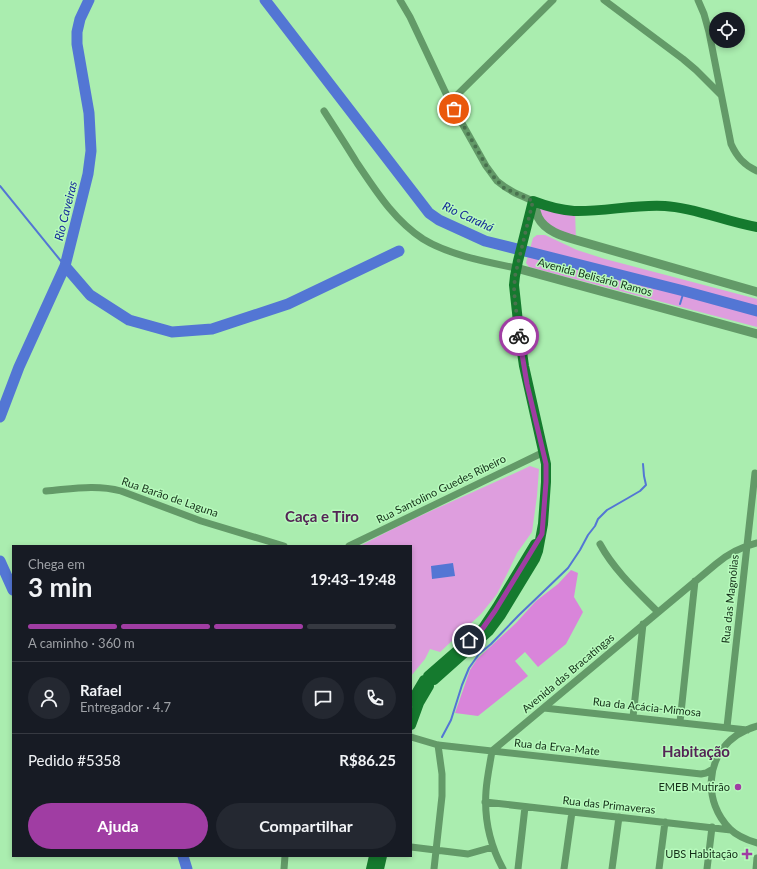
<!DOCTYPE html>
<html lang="pt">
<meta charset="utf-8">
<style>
body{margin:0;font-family:Lato,sans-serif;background:#242831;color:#f1f3f6;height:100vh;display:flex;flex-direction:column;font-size:15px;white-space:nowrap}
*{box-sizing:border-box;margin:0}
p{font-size:13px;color:#9ea1a6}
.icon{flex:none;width:22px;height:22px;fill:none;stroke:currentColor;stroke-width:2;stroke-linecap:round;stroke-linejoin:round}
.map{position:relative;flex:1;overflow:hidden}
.panel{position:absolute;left:12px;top:545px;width:400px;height:312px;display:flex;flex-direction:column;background:#171b24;border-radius:0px;box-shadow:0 2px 6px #0003}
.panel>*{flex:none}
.buttons{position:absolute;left:709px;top:12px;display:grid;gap:8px}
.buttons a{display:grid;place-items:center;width:36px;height:36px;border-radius:50%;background:#171b24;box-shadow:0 2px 6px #0003;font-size:20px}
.pin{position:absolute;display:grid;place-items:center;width:34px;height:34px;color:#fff;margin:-17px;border:2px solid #fff;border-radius:50%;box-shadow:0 1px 4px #0007}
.courier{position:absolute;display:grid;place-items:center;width:40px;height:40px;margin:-20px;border:3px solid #a03da3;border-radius:50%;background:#fff;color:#222;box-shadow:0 1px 5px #0007}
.overview em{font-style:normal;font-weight:700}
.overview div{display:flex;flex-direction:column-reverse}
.overview{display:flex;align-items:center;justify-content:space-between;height:68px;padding:0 16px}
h1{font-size:26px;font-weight:700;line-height:30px}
.bar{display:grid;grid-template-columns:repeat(4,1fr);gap:6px 4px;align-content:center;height:48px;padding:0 16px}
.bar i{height:5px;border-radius:3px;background:#363941}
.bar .current{background:#a03da3}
.bar p{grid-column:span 4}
.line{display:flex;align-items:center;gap:10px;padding:0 16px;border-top:1px solid #363941}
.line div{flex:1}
.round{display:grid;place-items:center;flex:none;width:42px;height:42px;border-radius:21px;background:#242831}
.cta{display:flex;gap:8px;margin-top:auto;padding:8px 16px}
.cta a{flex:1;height:46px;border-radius:24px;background:#a03da3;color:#fff;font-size:16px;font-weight:700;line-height:46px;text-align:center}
.cta a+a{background:#242831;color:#f1f3f6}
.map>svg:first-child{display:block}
.green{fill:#de9ede}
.forest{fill:#d985da}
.water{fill:#5376d4}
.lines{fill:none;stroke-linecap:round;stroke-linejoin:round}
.stream{stroke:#5376d4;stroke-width:2}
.river{stroke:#5376d4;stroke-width:11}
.minor{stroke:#639a68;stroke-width:7}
.tertiary{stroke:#639a68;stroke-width:9}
.secondary{stroke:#157a2e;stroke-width:10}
.done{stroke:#49724e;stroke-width:4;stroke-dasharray:0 7.2}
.route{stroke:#a03da3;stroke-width:5}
.poi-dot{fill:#a03da3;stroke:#b7fabc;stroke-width:1.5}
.labels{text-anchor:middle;stroke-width:3;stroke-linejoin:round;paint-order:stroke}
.street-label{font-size:11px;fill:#153019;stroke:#b7fabc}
.poi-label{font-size:11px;fill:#153019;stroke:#b7fabc;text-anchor:end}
.water-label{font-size:12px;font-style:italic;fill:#132897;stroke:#b7fabc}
.district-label{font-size:15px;font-weight:bold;fill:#542455;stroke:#b7fabc}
</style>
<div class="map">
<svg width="757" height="869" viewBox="0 0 757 869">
<rect width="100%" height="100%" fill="#aaedaf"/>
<path class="green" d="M533,201L575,211L576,240L548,228Z
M537,235H545L577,250L605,259L757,299V327L529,267L526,263L533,238Z
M530,466L539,469L537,496L532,532L517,553L509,570L497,594L481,614L440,652L430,649L425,659L411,676V546H360C415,516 473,493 530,466Z"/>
<path class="forest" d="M571,570L578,573L574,597L583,612L566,644L538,667L525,652L515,661L528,676L478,716L455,713L470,670L477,659L516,623L536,601L558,584Z"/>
<path class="water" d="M453,563L455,576L432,579L431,566Z"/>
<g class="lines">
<path class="stream" d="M0,186L65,266
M680,304L684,291
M442,737L451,720L462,685L469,668L479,654L491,644L519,615L568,568L580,550L588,535L595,526L598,519L607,510L628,498L640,491L646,485L644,476L643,464"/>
<path class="river" d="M265,0L429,213L439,220L485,241L684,291L757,311
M65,266L90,295L129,320L172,332L212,329L288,304L399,251
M0,417L19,367L65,266L88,174L91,151L89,113L77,44V32L80,19L89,0
M0,561L13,590
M183,856L187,869"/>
<path class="minor" d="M400,0L410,17L450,102L486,166L497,181L505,187L515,193L533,201
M604,0L683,59L696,70L721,95
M698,0L704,14L709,32L731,144C737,157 744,165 757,171
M450,102L553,0
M324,111C335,128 346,145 357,163C376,191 394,220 423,239C449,255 487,262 516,268
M46,491C71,489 96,484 121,491L201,521L284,546
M600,544C614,570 637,591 658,612
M349,546L544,452
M544,708L747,730
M633,717L643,624
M680,722L695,581
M757,726C750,728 743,731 737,735C705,757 703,802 730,829C737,836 747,840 757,843
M727,727L755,473
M411,737L438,745L701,774L706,773L713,769
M485,802L731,830
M411,847L468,854L493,847
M284,869L285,856
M434,869L442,796V774L438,745
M503,869C490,845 484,818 486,791C487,777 490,764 492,751L716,564C728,554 741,547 757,543
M518,869L525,807
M564,869L572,812
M612,869L619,817
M659,869L665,822
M707,869L712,827
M756,869L757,858"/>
<path class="tertiary" d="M533,201C535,206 536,212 538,217C545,231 562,236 576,240L757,292
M516,268L757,334"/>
<path class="secondary" d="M428,676L483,628L497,607L535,544
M434,680L489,631L501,615L535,559L538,551L543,524L546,482V464L524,366L519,331L514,285L515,276L518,261L533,201C546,206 560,210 574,211C604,212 635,204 665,206C697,208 726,222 757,227
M411,702L424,680
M411,725L419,703L429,686
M371,869L374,856
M379,869L382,856"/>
</g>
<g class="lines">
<path class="done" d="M454,109L491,174L504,188L533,201L515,276L514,291L519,336"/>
<path class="route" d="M469,640L483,628L495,611L542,534L546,482V464L527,384L519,336"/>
</g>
<g class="poi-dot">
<circle cx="738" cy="787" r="4"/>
<path d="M745 848h4v4h4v4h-4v4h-4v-4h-4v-4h4z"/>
</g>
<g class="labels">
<g class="street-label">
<text transform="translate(595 277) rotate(15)" y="4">Avenida Belisário Ramos</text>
<text transform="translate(441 489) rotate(-26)" y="4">Rua Santolino Guedes Ribeiro</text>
<text transform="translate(170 497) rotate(19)" y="4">Rua Barão de Laguna</text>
<text transform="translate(730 599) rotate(-84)" y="4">Rua das Magnólias</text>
<text transform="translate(568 673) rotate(-40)" y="4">Avenida das Bracatingas</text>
<text transform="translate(647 707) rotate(6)" y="4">Rua da Acácia-Mimosa</text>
<text transform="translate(557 747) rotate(6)" y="4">Rua da Erva-Mate</text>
<text transform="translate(609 805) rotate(6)" y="4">Rua das Primaveras</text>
</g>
<g class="poi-label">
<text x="730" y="791">EMEB Mutirão</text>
<text x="738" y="858">UBS Habitação</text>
</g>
<g class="water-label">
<text transform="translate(66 211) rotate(-76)" y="4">Rio Caveiras</text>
<text transform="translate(468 217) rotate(25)" y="4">Rio Carahá</text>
</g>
<g class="district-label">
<text x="322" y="522">Caça e Tiro</text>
<text x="696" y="757">Habitação</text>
</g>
</g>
</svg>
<div class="buttons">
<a><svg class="icon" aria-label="locate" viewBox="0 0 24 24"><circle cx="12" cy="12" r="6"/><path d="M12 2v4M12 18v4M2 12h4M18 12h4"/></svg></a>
</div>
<div class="pin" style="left:454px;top:109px;background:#ea580c"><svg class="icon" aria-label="bag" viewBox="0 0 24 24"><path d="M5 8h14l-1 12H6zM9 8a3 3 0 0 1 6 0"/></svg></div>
<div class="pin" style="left:469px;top:640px;background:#1f2937"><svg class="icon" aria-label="home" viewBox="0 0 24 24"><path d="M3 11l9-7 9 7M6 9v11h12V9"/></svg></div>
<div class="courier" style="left:519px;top:336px"><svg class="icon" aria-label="bike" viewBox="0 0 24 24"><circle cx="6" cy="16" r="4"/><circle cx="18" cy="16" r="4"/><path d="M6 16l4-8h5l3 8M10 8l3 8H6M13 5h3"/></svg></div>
<section class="panel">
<div class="overview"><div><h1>3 min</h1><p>Chega em</p></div><em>19:43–19:48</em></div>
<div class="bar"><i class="current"></i><i class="current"></i><i class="current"></i><i></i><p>A caminho · 360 m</p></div>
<div class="line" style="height:72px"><a class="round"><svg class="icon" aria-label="person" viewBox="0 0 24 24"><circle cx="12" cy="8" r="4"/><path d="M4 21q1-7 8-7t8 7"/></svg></a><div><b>Rafael</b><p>Entregador · 4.7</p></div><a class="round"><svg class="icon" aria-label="chat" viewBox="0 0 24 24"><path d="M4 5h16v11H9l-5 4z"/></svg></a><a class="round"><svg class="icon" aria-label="phone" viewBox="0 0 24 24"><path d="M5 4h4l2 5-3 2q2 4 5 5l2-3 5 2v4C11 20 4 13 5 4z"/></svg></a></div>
<div class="line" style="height:52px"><div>Pedido #5358</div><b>R$86.25</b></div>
<div class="cta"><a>Ajuda</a><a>Compartilhar</a></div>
</section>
</div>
